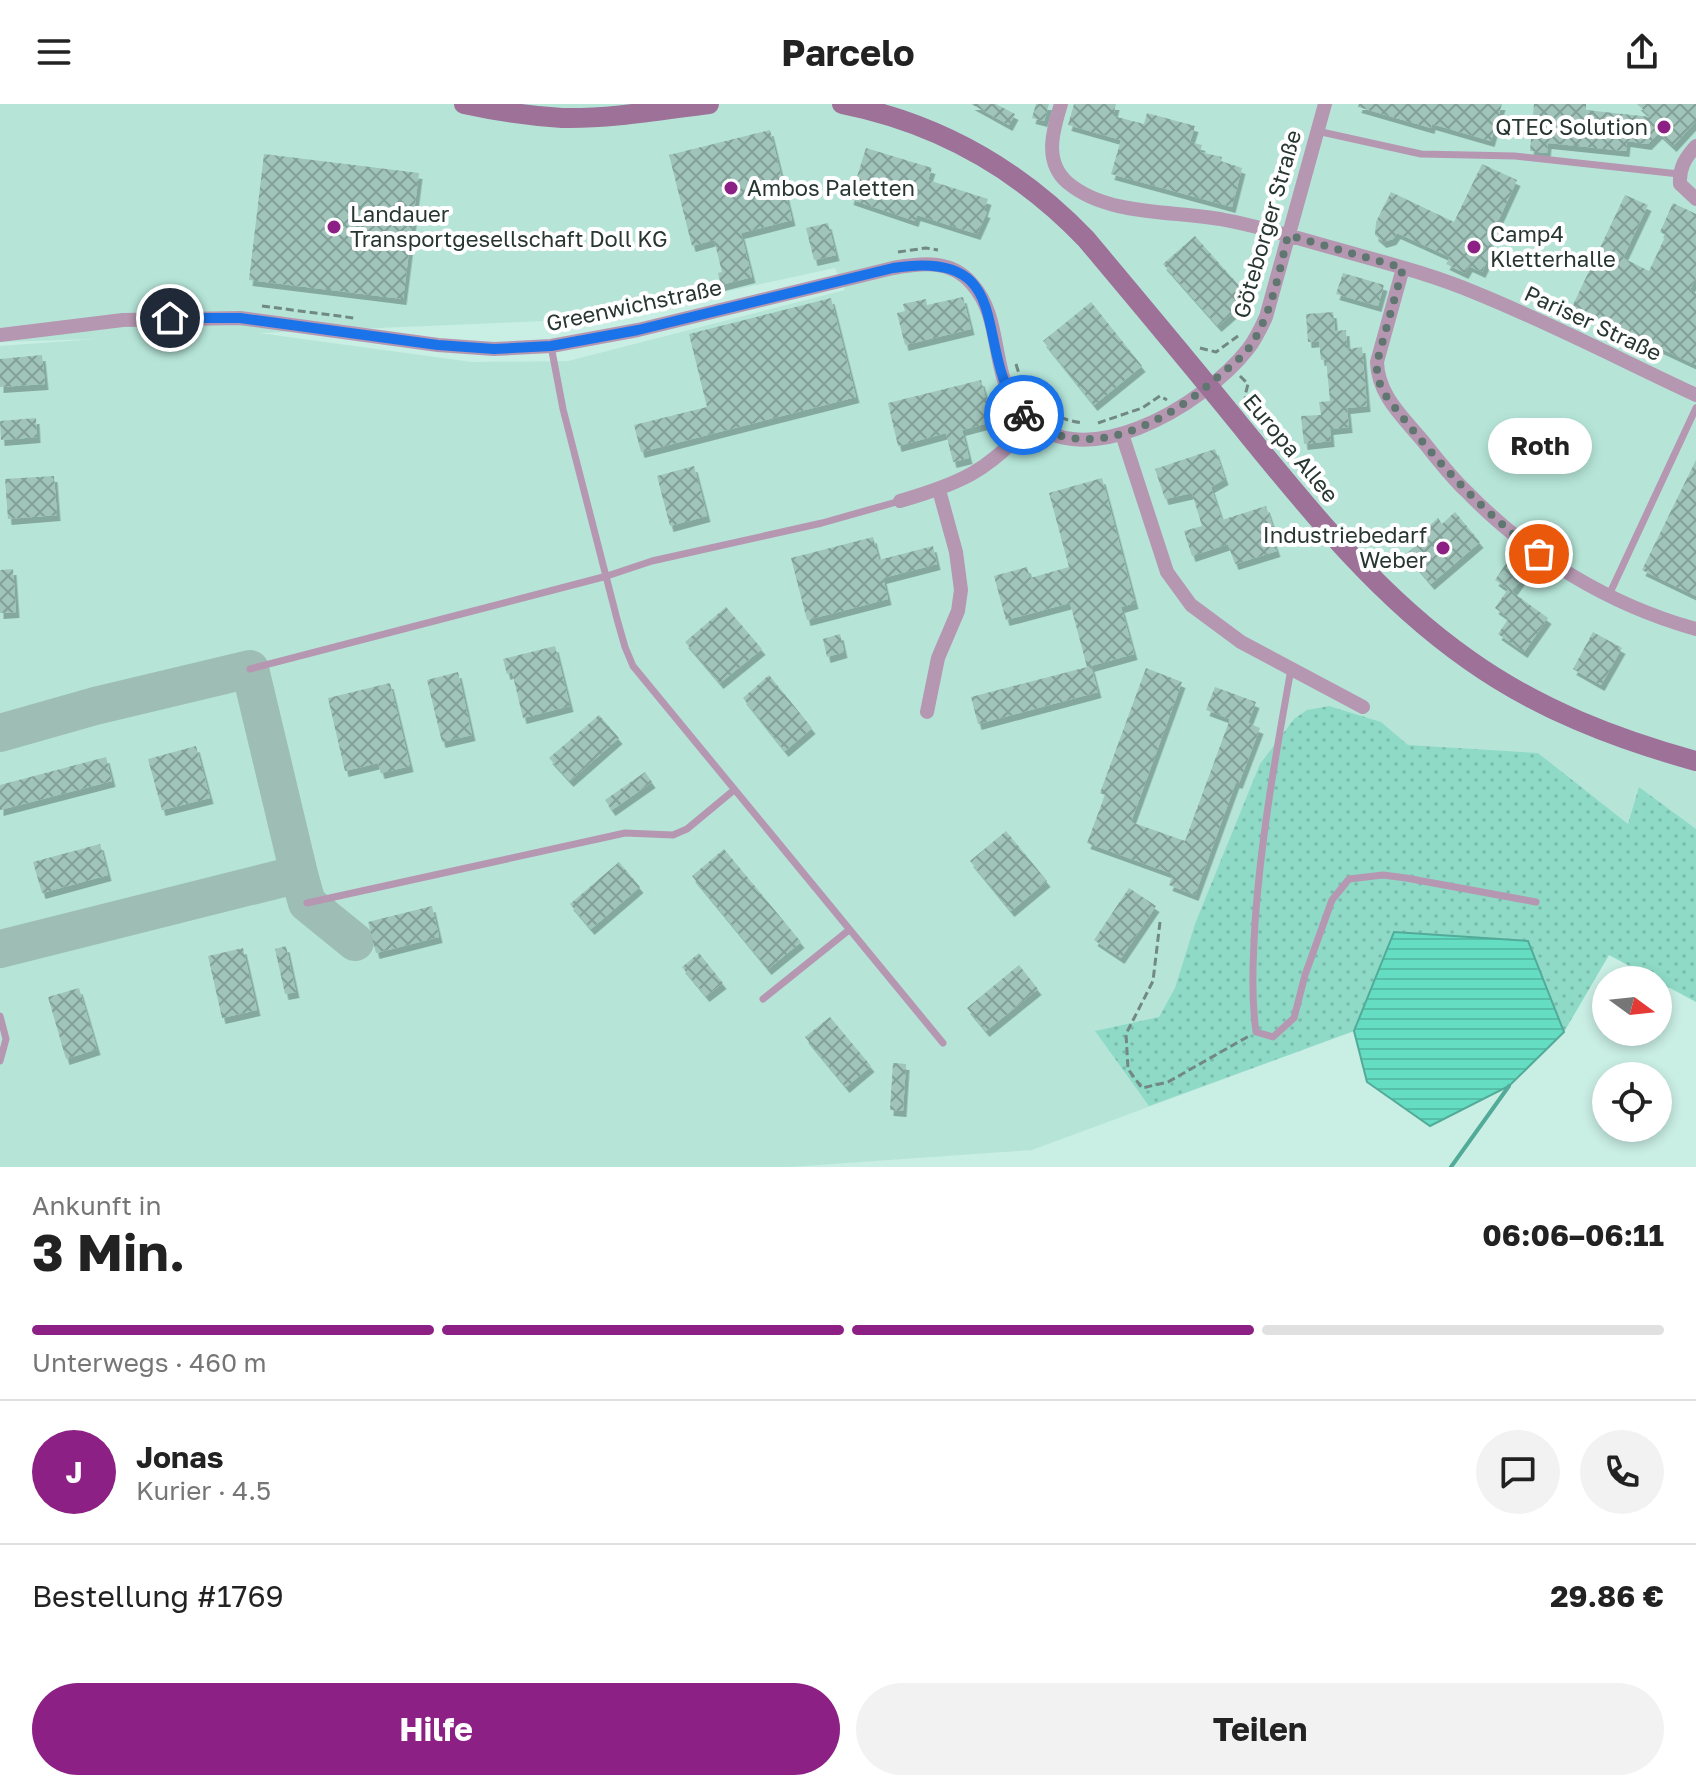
<!DOCTYPE html>
<html lang="de">
<meta charset="utf-8">
<style>
body{margin:0;font-family:"Golos Text",sans-serif;background:#f2f2f2;color:#222;height:100vh;display:flex;flex-direction:column;font-size:30px;white-space:nowrap}
*{box-sizing:border-box;margin:0}
p{font-size:26px;color:#767676}
.icon{flex:none;width:44px;height:44px;fill:none;stroke:currentColor;stroke-width:2;stroke-linecap:round;stroke-linejoin:round}
.map{position:relative;height:1063px;overflow:hidden}
.sheet{display:flex;flex-direction:column;background:#fff;flex:1}
.sheet>*{flex:none}
.needle{width:52px;rotate:105deg}
.buttons{position:absolute;left:1592px;top:862px;display:grid;gap:16px}
.buttons a{display:grid;place-items:center;width:80px;height:80px;border-radius:50%;background:#fff;box-shadow:0 4px 12px #0003;font-size:40px}
.pin{position:absolute;display:grid;place-items:center;width:68px;height:68px;color:#fff;margin:-34px;border:4px solid #fff;border-radius:50%;box-shadow:0 2px 8px #0007}
.courier{position:absolute;display:grid;place-items:center;width:80px;height:80px;margin:-40px;border:6px solid #1a73e8;border-radius:50%;background:#fff;color:#222;box-shadow:0 2px 10px #0007}
.bubble{position:absolute;height:56px;border-radius:28px;background:#fff;box-shadow:0 4px 12px #0003;font-size:26px;font-weight:700;line-height:56px;text-align:center}
.overview em{font-style:normal;font-weight:700}
.overview div{display:flex;flex-direction:column-reverse}
.overview{display:flex;align-items:center;justify-content:space-between;height:136px;padding:0 32px}
h1{font-size:52px;font-weight:700;line-height:60px}
.bar{display:grid;grid-template-columns:repeat(4,1fr);gap:12px 8px;align-content:center;height:96px;padding:0 32px}
.bar i{height:10px;border-radius:6px;background:#e0e0e0}
.bar .selected{background:#8c2084}
.bar p{grid-column:span 4}
.line{display:flex;align-items:center;gap:20px;padding:0 32px;border-top:2px solid #e0e0e0}
.line div{flex:1}
.round{display:grid;place-items:center;flex:none;width:84px;height:84px;border-radius:42px;background:#f2f2f2}
.cta{display:flex;gap:16px;margin-top:auto;padding:16px 32px}
.cta a{flex:1;height:92px;border-radius:48px;background:#8c2084;color:#fff;font-size:32px;font-weight:700;line-height:92px;text-align:center}
.cta a+a{background:#f2f2f2;color:#222}
header{display:flex;justify-content:space-between;align-items:center;height:104px;padding:0 32px;background:#fff;font-size:36px;font-weight:700}
.map>svg:first-child{display:block}
.built{fill:#b6e5d8;fill-rule:evenodd}
.grass{fill:url(#grass-dots)}
.water{fill:url(#water-rules);stroke:#52ab98;stroke-width:2}
.lines{fill:none;stroke-linecap:round;stroke-linejoin:round}
.stream{stroke:#52ab98;stroke-width:4}
.taxiway{stroke:#9ebdb5;stroke-width:38}
.building{fill:url(#building-cross-hatch);filter:url(#shadow)}
.path{stroke:#718982;stroke-width:3;stroke-dasharray:8 4;stroke-linecap:butt}
.service{stroke:#b697b1;stroke-width:7}
.minor{stroke:#b697b1;stroke-width:14}
.secondary{stroke:#9e7198;stroke-width:20}
.done{stroke:#607670;stroke-width:8;stroke-dasharray:0 14.4}
.route{stroke:#1a73e8;stroke-width:10}
.poi-dot{fill:#8c2084;stroke:#fff;stroke-width:3}
.labels{text-anchor:middle;stroke-width:8;stroke-linejoin:round;paint-order:stroke}
.poi-label{font-size:22px;fill:#283632;stroke:#fff;text-anchor:start}
.street-label{font-size:22px;fill:#283632;stroke:#fff}
</style>
<header><svg class="icon" aria-label="menu" viewBox="0 0 24 24"><path d="M4 6h16M4 12h16M4 18h16"/></svg>Parcelo<svg class="icon" aria-label="share" viewBox="0 0 24 24"><path d="M12 15V3M7 8l5-5 5 5M5 13v7h14v-7"/></svg></header>
<div class="map">
<svg width="1696" height="1063" viewBox="0 0 1696 1063">
<defs>
<pattern id="grass-dots" width="8" height="8" patternUnits="userSpaceOnUse" patternTransform="scale(2)"><rect width="8" height="8" fill="#8edac7"/><path d="M2 2h.1M6 6h.1" fill="none" stroke="#7abcab" stroke-width="1.8" stroke-linecap="round"/></pattern>
<pattern id="water-rules" width="6" height="5" patternUnits="userSpaceOnUse" patternTransform="scale(2)"><rect width="6" height="5" fill="#64ddc3"/><path d="M0 2.5h6" fill="none" stroke="#57bea8"/></pattern>
<pattern id="building-cross-hatch" width="8" height="8" patternUnits="userSpaceOnUse" patternTransform="scale(2)"><rect width="8" height="8" fill="#a0c4ba"/><path d="M0 0l8 8M0 8l8-8" fill="none" stroke="#82a098"/></pattern>
<filter id="shadow"><feDropShadow dx="3.5" dy="6" stdDeviation="0" flood-color="#0004"/></filter>
</defs>
<rect width="100%" height="100%" fill="#c9eee4"/>
<path class="built" d="M0,0H1696V886L1357,750L1354,927L1032,1046L789,1063H0V242L96,235L0,238ZM835,164L845,186L568,257L472,258L259,229L567,216L668,200Z"/>
<path class="grass" d="M1329,602L1381,618L1408,641L1538,649L1628,720L1639,683L1696,725V898L1609,851L1564,928L1528,837L1394,828L1354,927L1149,1002L1095,927L1159,913L1175,884L1195,820L1260,660L1294,615L1307,606Z"/>
<path class="water" d="M1394,828L1528,837L1564,928L1509,982L1430,1022L1367,978L1354,927Z"/>
<g class="lines">
<path class="stream" d="M1451,1063L1509,982"/>
<path class="taxiway" d="M0,629L95,602L250,565L299,770
M0,845L299,770L307,799L355,838"/>
</g>
<path class="building" d="M971,0H996L1015,10L1009,21Z
M1036,0H1049L1044,17L1032,14Z
M1074,0H1116L1113,12L1144,20L1147,9L1195,22L1190,38L1202,41L1200,48L1222,53L1221,57L1242,64L1232,103L1111,70L1121,36L1068,21Z
M1359,0H1502L1491,37L1432,20L1431,24L1358,3Z
M1534,0H1586V6L1651,13L1637,0H1696V17L1673,42L1659,29L1648,40L1627,37L1626,47L1548,39L1547,49L1530,47Z
M770,26L792,116L741,129L752,173L721,181L718,169L722,168L714,136L692,142L669,51Z
M866,44L932,64L928,76L988,95L984,107L987,108L977,130L917,111L915,117L850,95Z
M264,50L419,69L403,195L249,176Z
M1482,60L1517,76L1488,139L1494,142L1482,168L1469,162L1465,169L1446,160L1450,153L1397,129L1393,135L1383,138L1375,131L1376,118L1391,88L1454,118Z
M1625,91L1648,101L1623,154L1649,167L1666,131L1660,128L1673,99L1696,110V173L1690,186L1696,189V261L1572,203Z
M828,119L836,151L814,156L806,124Z
M1195,132L1250,194L1218,222L1163,160Z
M1343,169L1384,181L1378,202L1336,190Z
M963,193L971,225L905,241L897,209L905,207L903,200L926,195L927,201Z
M831,194L856,293L641,348L634,321L707,303L689,230Z
M1091,198L1142,262L1094,301L1043,237Z
M1333,208L1335,227L1346,226L1347,245L1362,243L1367,302L1347,304L1349,323L1330,325L1331,337L1304,340L1301,312L1321,311L1319,298L1330,297L1326,255L1321,256L1319,237L1308,238L1306,210Z
M42,251L45,280L0,283V255Z
M981,276L992,318L962,326L969,354L953,358L946,329L898,342L888,299Z
M36,314L37,333L1,336L0,317Z
M1215,345L1225,375L1211,383L1222,416L1266,402L1274,426L1270,427L1277,447L1235,460L1228,440L1192,452L1184,427L1202,422L1192,389L1165,395L1155,365Z
M1696,356V492L1642,466Z
M694,362L707,412L670,422L657,372Z
M54,372L57,411L8,415L5,375Z
M1102,374L1135,499L1121,503L1134,550L1087,563L1070,499L1006,516L994,472L1027,463L1030,474L1069,463L1049,389Z
M1455,408L1480,438L1431,480L1406,450L1423,436L1419,431L1438,414L1442,420Z
M873,433L879,456L933,442L937,460L883,474L888,495L807,516L791,454Z
M1507,458L1525,470L1512,488L1495,476Z
M13,465L16,508L0,509V466Z
M1508,485L1548,514L1524,548L1498,530L1509,514L1495,504Z
M726,503L762,545L720,579L685,538Z
M1593,528L1622,544L1601,581L1573,565Z
M840,530L844,548L827,553L823,535Z
M555,542L570,602L523,614L512,568L507,570L503,555Z
M1091,562L1098,588L978,620L971,593Z
M1146,564L1182,578L1131,718L1185,737L1230,615L1206,606L1215,583L1256,598L1248,619L1260,624L1239,679L1236,678L1195,791L1169,781L1173,770L1087,739L1105,691L1100,689Z
M458,568L472,631L442,638L427,576Z
M769,571L812,624L785,647L743,594Z
M390,579L410,662L381,669L378,659L345,667L328,594Z
M599,611L619,634L570,677L549,654Z
M196,642L210,694L162,706L148,655Z
M106,653L112,677L0,706V681Z
M645,668L652,678L612,706L605,696Z
M1006,727L1047,777L1011,807L970,757Z
M100,740L108,771L42,789L33,758Z
M724,745L801,838L768,865L692,772Z
M619,758L640,783L591,825L570,800Z
M1129,784L1156,802L1121,854L1094,836Z
M432,802L439,833L376,849L368,818Z
M286,842L296,888L285,890L275,845Z
M243,844L257,906L222,914L208,852Z
M699,849L723,879L706,892L682,863Z
M1019,861L1038,885L986,927L967,904Z
M79,884L97,945L66,955L48,893Z
M830,913L871,962L846,983L805,933Z
M893,959L906,960L903,1007L890,1006Z"/>
<g class="lines">
<path class="path" d="M898,148L926,144L938,146
M262,202L354,214
M1200,244L1216,248L1238,232
M1016,260C1025,293 1049,315 1083,319
M1240,272L1248,280L1245,292L1247,301
M1098,319L1142,304L1160,292L1167,296
M1160,818L1153,877L1126,930L1128,965L1142,984L1168,978L1249,932"/>
<path class="service" d="M1317,27L1421,50L1515,52L1679,70
M551,242L563,305L617,515L625,543L633,562L943,939
M1609,491L1696,304
M250,565L607,472L652,457L822,419L900,397
M1291,565C1276,649 1261,733 1255,819C1253,856 1251,891 1256,928L1273,933L1294,914L1305,871L1332,796L1349,775L1383,771L1406,774L1536,798
M307,799L625,729L673,731L687,725L734,686
M763,895L849,826
M0,912L6,935L0,957"/>
<path class="minor" d="M1061,0C1053,26 1043,58 1068,79C1109,113 1175,106 1225,116C1263,123 1300,135 1337,145C1383,158 1431,170 1476,189C1550,219 1623,257 1696,291
M1696,42C1685,54 1679,64 1680,80L1696,95
M1403,164L1377,258C1378,291 1402,312 1422,336C1436,353 1450,372 1466,387C1529,452 1609,501 1696,525
M0,231L123,216L240,214L438,241L494,245L551,242L638,226L893,164C922,159 951,155 972,180C1003,214 990,268 1018,304C1076,381 1205,300 1248,245C1256,235 1261,224 1266,213L1325,0
M1122,330L1167,468L1191,501L1241,538L1363,603
M900,397C962,379 988,367 1032,318
M927,608L938,554L958,507L961,486L956,448L939,386"/>
<path class="secondary" d="M464,0C496,7 529,12 562,14C611,15 661,6 709,0
M842,0C938,19 1018,64 1086,135C1138,197 1190,259 1241,322C1310,407 1379,493 1469,556C1538,605 1616,635 1696,657"/>
</g>
<g class="lines">
<path class="done" d="M1024,311C1083,366 1171,316 1220,271C1231,262 1243,253 1251,241C1272,209 1279,168 1288,131L1403,164L1377,258V272L1383,288C1429,349 1478,405 1539,450"/>
<path class="route" d="M170,214H240L438,241L494,245L551,242L638,226L893,164C1023,143 969,249 1024,311"/>
</g>
<g class="poi-dot">
<circle cx="1664" cy="23" r="8"/>
<circle cx="731" cy="84" r="8"/>
<circle cx="334" cy="123" r="8"/>
<circle cx="1474" cy="143" r="8"/>
<circle cx="1443" cy="444" r="8"/>
</g>
<g class="labels">
<g class="poi-label">
<text x="1648" y="31" text-anchor="end">QTEC Solution</text>
<text x="747" y="92">Ambos Paletten</text>
<text x="350" y="118">Landauer<tspan x="350" dy="25">Transportgesellschaft Doll KG</tspan></text>
<text x="1490" y="138">Camp4<tspan x="1490" dy="25">Kletterhalle</tspan></text>
<text x="1427" y="439" text-anchor="end">Industriebedarf<tspan x="1427" dy="25">Weber</tspan></text>
</g>
<g class="street-label">
<text transform="translate(1267 120) rotate(-74)" y="8">Göteborger Straße</text>
<text transform="translate(634 201) rotate(-12)" y="8">Greenwichstraße</text>
<text transform="translate(1593 219) rotate(25)" y="8">Pariser Straße</text>
<text transform="translate(1291 344) rotate(50)" y="8">Europa Allee</text>
</g>
</g>
</svg>
<div class="buttons">
<a><svg class="needle" viewBox="-14 -14 28 28"><path d="M0-13l5 13h-10z" fill="#e53935"/><path d="M0 13l5-13h-10z" fill="#767676"/></svg></a>
<a><svg class="icon" aria-label="locate" viewBox="0 0 24 24"><circle cx="12" cy="12" r="6"/><path d="M12 2v4M12 18v4M2 12h4M18 12h4"/></svg></a>
</div>
<div class="pin" style="left:1539px;top:450px;background:#ea580c"><svg class="icon" aria-label="bag" viewBox="0 0 24 24"><path d="M5 8h14l-1 12H6zM9 8a3 3 0 0 1 6 0"/></svg></div>
<div class="pin" style="left:170px;top:214px;background:#1f2937"><svg class="icon" aria-label="home" viewBox="0 0 24 24"><path d="M3 11l9-7 9 7M6 9v11h12V9"/></svg></div>
<div class="courier" style="left:1024px;top:311px"><svg class="icon" aria-label="bike" viewBox="0 0 24 24"><circle cx="6" cy="16" r="4"/><circle cx="18" cy="16" r="4"/><path d="M6 16l4-8h5l3 8M10 8l3 8H6M13 5h3"/></svg></div>
<div class="bubble" style="left:1488px;top:314px;width:104px">Roth</div>
</div>
<section class="sheet">
<div class="overview"><div><h1>3 Min.</h1><p>Ankunft in</p></div><em>06:06–06:11</em></div>
<div class="bar"><i class="selected"></i><i class="selected"></i><i class="selected"></i><i></i><p>Unterwegs · 460 m</p></div>
<div class="line" style="height:144px"><b class="round" style="background:#8c2084;color:#fff">J</b><div><b>Jonas</b><p>Kurier · 4.5</p></div><a class="round"><svg class="icon" aria-label="chat" viewBox="0 0 24 24"><path d="M4 5h16v11H9l-5 4z"/></svg></a><a class="round"><svg class="icon" aria-label="phone" viewBox="0 0 24 24"><path d="M5 4h4l2 5-3 2q2 4 5 5l2-3 5 2v4C11 20 4 13 5 4z"/></svg></a></div>
<div class="line" style="height:104px"><div>Bestellung #1769</div><b>29.86 €</b></div>
<div class="cta"><a>Hilfe</a><a>Teilen</a></div>
</section>
